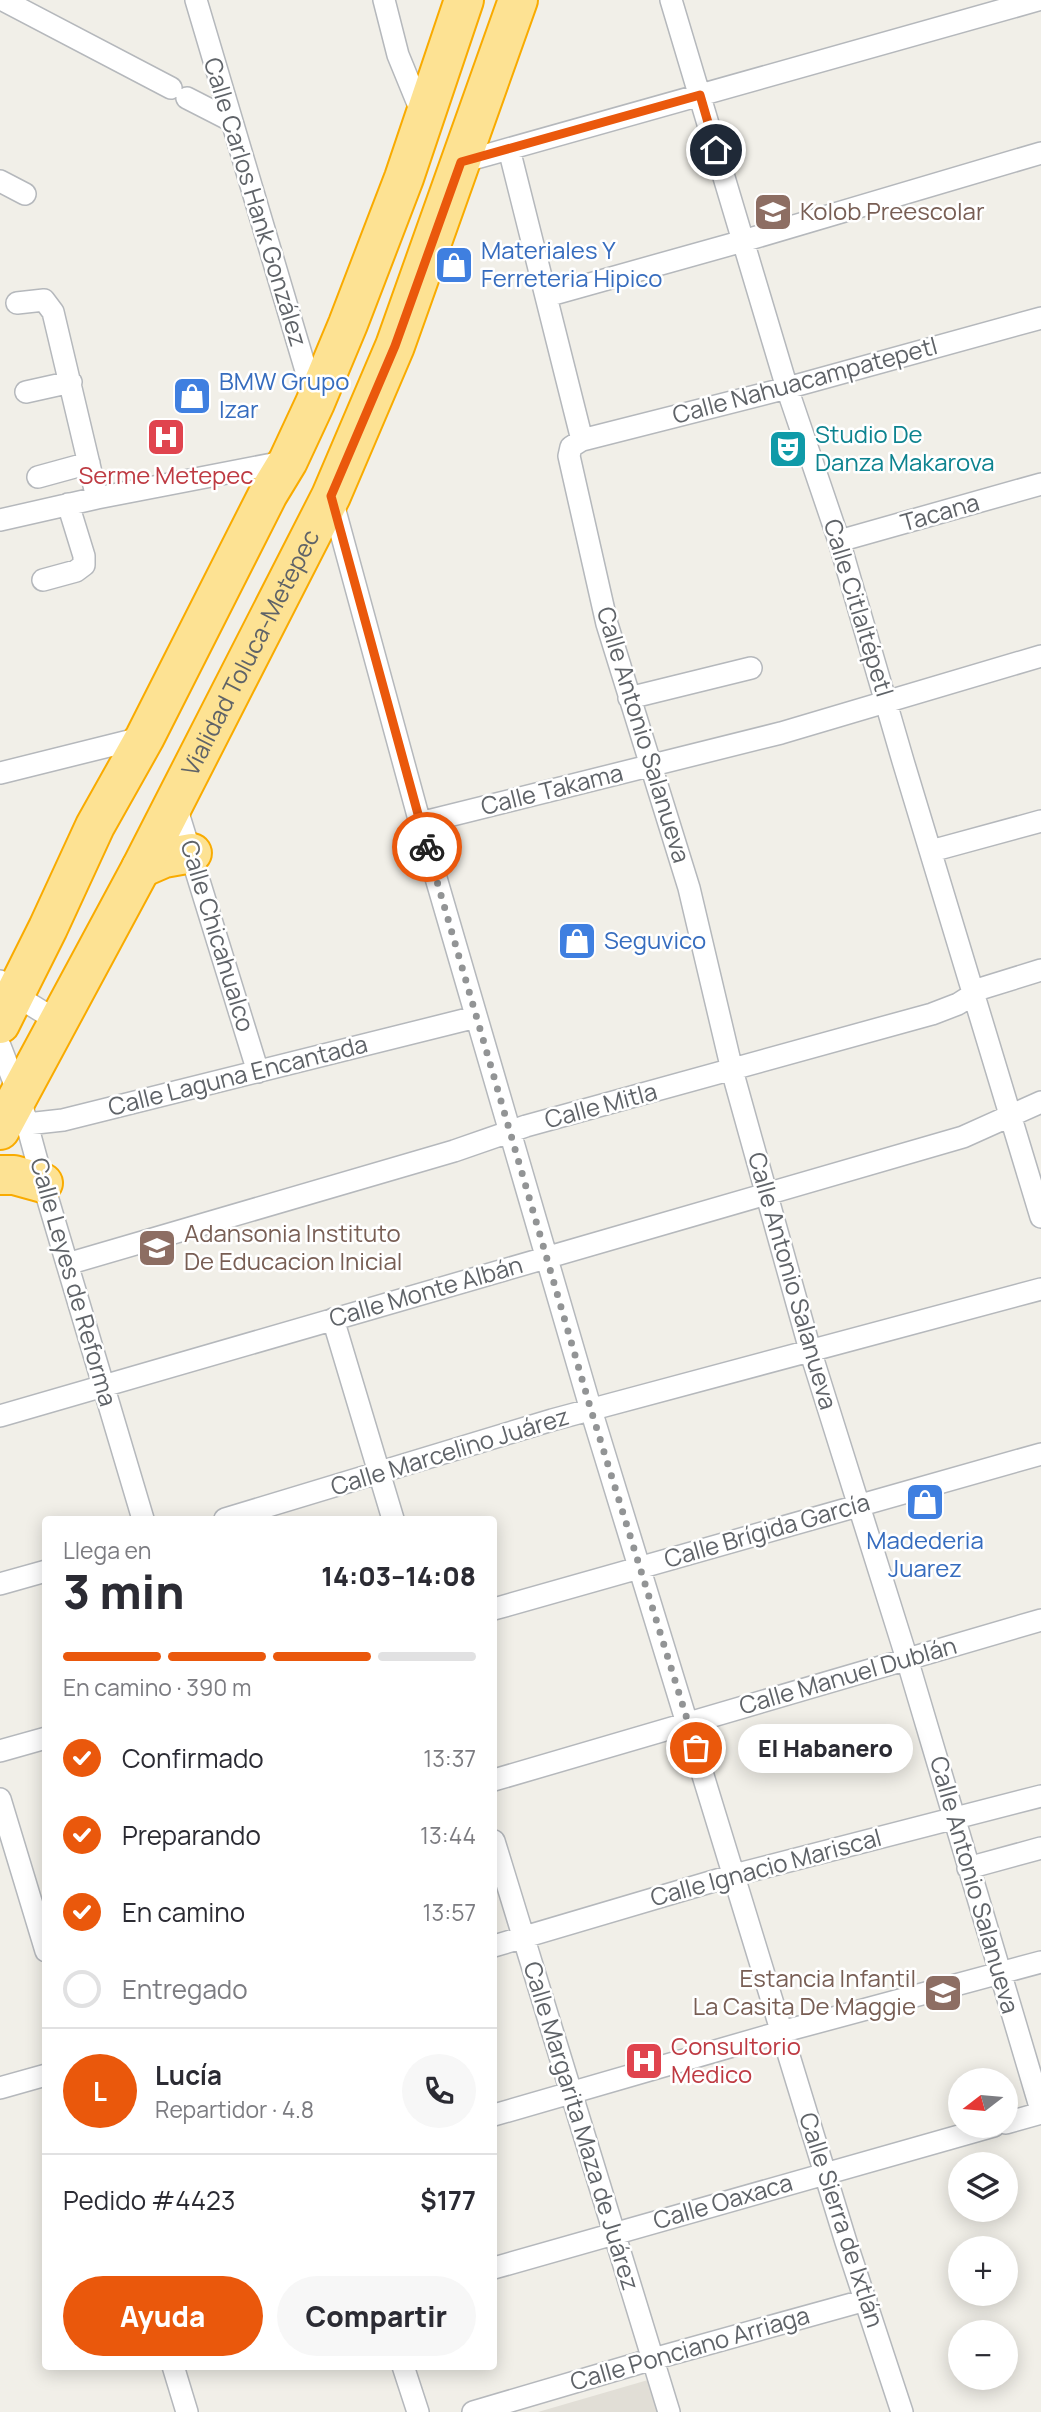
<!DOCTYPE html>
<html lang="es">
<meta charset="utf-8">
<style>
body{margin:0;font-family:Manrope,sans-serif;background:#f7f7f7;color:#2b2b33;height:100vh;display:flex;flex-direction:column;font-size:26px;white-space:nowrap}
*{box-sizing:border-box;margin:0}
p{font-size:23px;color:#7c7c81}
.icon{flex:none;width:38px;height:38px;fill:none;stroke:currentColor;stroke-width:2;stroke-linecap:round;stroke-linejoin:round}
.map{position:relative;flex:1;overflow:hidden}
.side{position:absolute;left:42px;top:1516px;width:455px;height:854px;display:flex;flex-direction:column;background:#fff;border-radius:7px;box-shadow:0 4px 18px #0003}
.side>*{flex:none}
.needle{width:46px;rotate:254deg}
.fabs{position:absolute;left:948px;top:2068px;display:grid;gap:14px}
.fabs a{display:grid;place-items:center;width:70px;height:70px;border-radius:50%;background:#fff;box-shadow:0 4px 18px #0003;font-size:35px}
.pin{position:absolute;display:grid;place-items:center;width:60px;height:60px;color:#fff;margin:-30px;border:4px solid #fff;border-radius:50%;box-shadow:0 2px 7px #0007}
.courier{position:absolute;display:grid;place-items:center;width:70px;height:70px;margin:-35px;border:5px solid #ea580c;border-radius:50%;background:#fff;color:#222;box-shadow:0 2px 9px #0007}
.bubble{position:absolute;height:49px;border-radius:24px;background:#fff;box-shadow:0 4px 18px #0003;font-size:23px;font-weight:800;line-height:49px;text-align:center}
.summary em{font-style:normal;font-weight:800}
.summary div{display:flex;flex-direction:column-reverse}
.summary{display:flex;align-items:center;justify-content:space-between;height:119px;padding:0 21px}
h1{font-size:46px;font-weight:800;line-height:52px}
.bar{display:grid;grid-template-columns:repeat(4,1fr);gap:10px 7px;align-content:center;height:84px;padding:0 21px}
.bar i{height:9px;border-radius:5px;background:#e1e1e2}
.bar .on{background:#ea580c}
.bar p{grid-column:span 4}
.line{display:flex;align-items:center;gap:18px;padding:0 21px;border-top:2px solid #e1e1e2}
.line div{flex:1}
.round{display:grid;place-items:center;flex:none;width:74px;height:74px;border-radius:37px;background:#f7f7f7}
ol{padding:0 21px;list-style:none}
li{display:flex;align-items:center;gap:21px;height:77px}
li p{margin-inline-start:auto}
li .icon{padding:7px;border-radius:50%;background:#ea580c;color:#fff;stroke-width:4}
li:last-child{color:#7c7c81}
li i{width:38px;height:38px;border:4px solid #e1e1e2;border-radius:50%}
.button{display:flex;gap:14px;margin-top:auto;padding:14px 21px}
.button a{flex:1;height:80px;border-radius:42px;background:#ea580c;color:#fff;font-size:28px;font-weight:800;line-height:80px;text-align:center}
.button a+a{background:#f7f7f7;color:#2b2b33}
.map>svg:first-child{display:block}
.education{fill:#e1ded6}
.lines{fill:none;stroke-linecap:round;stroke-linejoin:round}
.street-casing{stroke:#b5b8bc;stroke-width:24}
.highway-casing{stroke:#f9ab00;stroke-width:42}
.street{stroke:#fff;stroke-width:21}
.highway{stroke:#fde293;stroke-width:38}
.done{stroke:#929495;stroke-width:7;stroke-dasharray:0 12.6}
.route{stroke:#ea580c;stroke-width:9}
.labels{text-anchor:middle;stroke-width:5;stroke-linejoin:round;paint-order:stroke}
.street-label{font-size:24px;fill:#5f6368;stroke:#fff}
.education-label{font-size:24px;fill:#785e54;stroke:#fff;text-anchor:start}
.shop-label{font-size:24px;fill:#366cbe;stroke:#fff;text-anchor:start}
.culture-label{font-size:24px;fill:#0d838f;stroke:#fff;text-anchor:start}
.health-label{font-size:24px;fill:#be3a42;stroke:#fff}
</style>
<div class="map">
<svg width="1041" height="2412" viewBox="0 0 1041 2412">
<rect width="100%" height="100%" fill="#f1efe8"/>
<path class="education" d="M648,2380L658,2412H538Z"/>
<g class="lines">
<defs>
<path id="street" d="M3,0L171,88
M196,0L315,401
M384,0L398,55L423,116
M671,0L787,388L839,541L903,761L1041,1217
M187,98L230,120
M509,149L582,440
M462,162L1038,0
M0,181L25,194
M547,296L743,241L1041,153
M17,303L44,300L53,312L97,498
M1041,318L787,388L582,440L571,447L569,456L607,624L689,888L732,1070L810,1350L907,1659L1041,2110
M26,392L71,382
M38,477L89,463
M331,496L420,823L591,1410L846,2242L902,2412
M0,520L97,498L288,461
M839,541L1041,484
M43,580L76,571L84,565V556L68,504
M629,698L751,668
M0,773L145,737
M175,803L258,1072
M420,823L781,733L1041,656
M931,851L1041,821
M0,981L15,995L59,1022
M0,1046L19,1095L43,1183L143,1519
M15,1121L27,1124L63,1120L476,1017
M67,1264L454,1151L526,1126L932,1014L958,1004L983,988L1041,970
M333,1319L393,1519
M0,1416L963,1137L1041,1102
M225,1519L552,1420L1041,1289
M0,1584L46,1571
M494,1609L1041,1454
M0,1751L46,1738
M494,1780L1041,1620
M0,1799L46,1951
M494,1841L669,2412
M968,1868L1041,1848
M494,1946L734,1875L1041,1796
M0,2088L46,2075
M494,2115L781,2032L1041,1962
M1006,2123L1041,2113
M494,2268L994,2126
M173,2366L187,2412
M403,2366L418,2412
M473,2412L653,2359L866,2300"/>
<g id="highway">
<path d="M141,868L164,858L192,853"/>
<path d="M0,1024L48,928L95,826L145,737L268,494L288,461L315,403L348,324L404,178L464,0"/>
<path id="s1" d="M0,1130L141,868L331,496L395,346L518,0"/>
<path d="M0,1175H14L43,1183"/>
</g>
</defs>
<use href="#street" class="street-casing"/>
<use href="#highway" class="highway-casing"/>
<use href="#street" class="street"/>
<use href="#highway" class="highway"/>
</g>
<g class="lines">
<path class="done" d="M427,847L591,1410L696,1748"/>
<path class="route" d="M427,847L331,496L395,346L461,162L700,95L716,150"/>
</g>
<defs>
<symbol id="school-square" viewBox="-11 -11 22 22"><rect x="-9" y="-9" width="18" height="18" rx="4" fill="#8d6e63" stroke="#fff"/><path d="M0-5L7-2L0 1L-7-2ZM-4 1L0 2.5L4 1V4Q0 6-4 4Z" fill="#fff"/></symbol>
<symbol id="shop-square" viewBox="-11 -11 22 22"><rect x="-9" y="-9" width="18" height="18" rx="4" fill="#3f7fe0" stroke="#fff"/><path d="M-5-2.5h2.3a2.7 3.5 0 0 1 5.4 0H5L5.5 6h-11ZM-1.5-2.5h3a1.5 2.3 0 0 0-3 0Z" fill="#fff"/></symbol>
<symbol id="hospital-square" viewBox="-11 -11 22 22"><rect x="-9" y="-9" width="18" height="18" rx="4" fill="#e0444e" stroke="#fff"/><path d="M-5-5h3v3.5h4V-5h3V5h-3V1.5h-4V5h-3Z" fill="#fff"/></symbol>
<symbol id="theatre-square" viewBox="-11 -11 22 22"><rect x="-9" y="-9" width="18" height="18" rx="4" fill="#0f9aa8" stroke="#fff"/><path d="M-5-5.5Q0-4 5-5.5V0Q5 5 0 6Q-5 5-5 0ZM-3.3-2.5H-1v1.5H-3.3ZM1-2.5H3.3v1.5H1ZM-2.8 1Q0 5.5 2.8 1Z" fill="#fff"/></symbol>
</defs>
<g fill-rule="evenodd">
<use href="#school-square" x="751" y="190" width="44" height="44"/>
<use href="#shop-square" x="432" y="243" width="44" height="44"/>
<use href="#shop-square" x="170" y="374" width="44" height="44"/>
<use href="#hospital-square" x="144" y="415" width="44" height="44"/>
<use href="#theatre-square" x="766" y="427" width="44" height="44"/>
<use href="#shop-square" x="555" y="919" width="44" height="44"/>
<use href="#school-square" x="135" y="1226" width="44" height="44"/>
<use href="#shop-square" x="903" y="1480" width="44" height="44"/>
<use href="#school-square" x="921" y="1971" width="44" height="44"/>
<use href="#hospital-square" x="622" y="2039" width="44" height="44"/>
</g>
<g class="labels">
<g class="street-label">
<text transform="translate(255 202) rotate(73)" y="8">Calle Carlos Hank González</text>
<text transform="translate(805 381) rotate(-15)" y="8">Calle Nahuacampatepetl</text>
<text transform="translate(940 513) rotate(-16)" y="8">Tacana</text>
<text transform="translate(858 608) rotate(73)" y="8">Calle Citlaltépetl</text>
<text dy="8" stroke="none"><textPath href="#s1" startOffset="539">Vialidad Toluca-Metepec</textPath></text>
<text transform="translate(643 735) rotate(73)" y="8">Calle Antonio Salanueva</text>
<text transform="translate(552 790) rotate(-14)" y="8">Calle Takama</text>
<text transform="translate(217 936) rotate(73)" y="8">Calle Chicahualco</text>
<text transform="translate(238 1076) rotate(-14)" y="8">Calle Laguna Encantada</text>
<text transform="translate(601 1106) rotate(-15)" y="8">Calle Mitla</text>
<text transform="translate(792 1281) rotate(74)" y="8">Calle Antonio Salanueva</text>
<text transform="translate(73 1282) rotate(74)" y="8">Calle Leyes de Reforma</text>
<text transform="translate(426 1292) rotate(-16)" y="8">Calle Monte Albán</text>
<text transform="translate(450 1452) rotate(-17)" y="8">Calle Marcelino Juárez</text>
<text transform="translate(767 1531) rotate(-16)" y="8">Calle Brígida García</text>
<text transform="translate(848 1676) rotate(-16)" y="8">Calle Manuel Dublán</text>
<text transform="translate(766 1868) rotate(-15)" y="8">Calle Ignacio Mariscal</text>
<text transform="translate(974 1885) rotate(74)" y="8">Calle Antonio Salanueva</text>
<text transform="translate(581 2126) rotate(73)" y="8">Calle Margarita Maza de Juárez</text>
<text transform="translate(723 2202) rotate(-16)" y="8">Calle Oaxaca</text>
<text transform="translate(841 2220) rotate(72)" y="8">Calle Sierra de Ixtlán</text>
<text transform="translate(690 2349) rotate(-16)" y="8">Calle Ponciano Arriaga</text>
</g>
<g class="education-label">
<text x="800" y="220">Kolob Preescolar</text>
<text x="184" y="1242">Adansonia Instituto<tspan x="184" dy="28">De Educacion Inicial</tspan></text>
<text x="916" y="1987" text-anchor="end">Estancia Infantil<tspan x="916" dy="28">La Casita De Maggie</tspan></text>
</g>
<g class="shop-label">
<text x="481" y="259">Materiales Y<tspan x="481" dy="28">Ferreteria Hipico</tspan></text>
<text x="219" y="390">BMW Grupo<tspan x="219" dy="28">Izar</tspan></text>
<text x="604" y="949">Seguvico</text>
<text x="925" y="1549" text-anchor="middle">Madederia<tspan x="925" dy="28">Juarez</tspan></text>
</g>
<g class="culture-label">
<text x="815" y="443">Studio De<tspan x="815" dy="28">Danza Makarova</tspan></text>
</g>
<g class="health-label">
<text x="166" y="484">Serme Metepec</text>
<text x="671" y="2055" text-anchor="start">Consultorio<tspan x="671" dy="28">Medico</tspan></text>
</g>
</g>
</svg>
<div class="fabs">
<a><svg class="needle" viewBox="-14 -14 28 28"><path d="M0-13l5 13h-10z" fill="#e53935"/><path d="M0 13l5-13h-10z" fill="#7c7c81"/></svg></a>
<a><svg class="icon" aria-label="layers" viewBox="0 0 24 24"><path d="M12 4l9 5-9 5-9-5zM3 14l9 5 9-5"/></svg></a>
<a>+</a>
<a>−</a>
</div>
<div class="pin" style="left:696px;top:1748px;background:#ea580c"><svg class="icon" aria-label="bag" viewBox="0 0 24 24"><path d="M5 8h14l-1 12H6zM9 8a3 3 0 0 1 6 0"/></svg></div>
<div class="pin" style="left:716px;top:150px;background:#1f2937"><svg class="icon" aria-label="home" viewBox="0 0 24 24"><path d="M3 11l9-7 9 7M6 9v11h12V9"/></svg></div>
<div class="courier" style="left:427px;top:847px"><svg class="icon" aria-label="bike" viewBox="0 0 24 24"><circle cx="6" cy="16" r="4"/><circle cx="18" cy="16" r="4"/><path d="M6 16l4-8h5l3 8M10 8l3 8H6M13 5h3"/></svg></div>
<div class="bubble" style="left:738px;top:1724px;width:175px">El Habanero</div>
<section class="side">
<div class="summary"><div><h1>3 min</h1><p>Llega en</p></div><em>14:03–14:08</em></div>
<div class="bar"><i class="on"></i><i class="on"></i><i class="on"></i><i></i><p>En camino · 390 m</p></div>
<ol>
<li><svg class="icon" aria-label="check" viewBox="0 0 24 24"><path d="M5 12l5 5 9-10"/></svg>Confirmado<p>13:37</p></li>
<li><svg class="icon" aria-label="check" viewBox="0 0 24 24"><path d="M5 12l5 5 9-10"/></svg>Preparando<p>13:44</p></li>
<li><svg class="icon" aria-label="check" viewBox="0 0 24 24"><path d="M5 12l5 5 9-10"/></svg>En camino<p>13:57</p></li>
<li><i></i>Entregado</li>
</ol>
<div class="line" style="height:126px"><b class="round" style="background:#ea580c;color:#fff">L</b><div><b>Lucía</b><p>Repartidor · 4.8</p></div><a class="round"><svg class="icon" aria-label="phone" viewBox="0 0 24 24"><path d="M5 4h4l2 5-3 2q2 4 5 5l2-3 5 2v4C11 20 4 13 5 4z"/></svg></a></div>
<div class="line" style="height:91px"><div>Pedido #4423</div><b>$177</b></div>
<div class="button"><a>Ayuda</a><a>Compartir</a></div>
</section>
</div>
